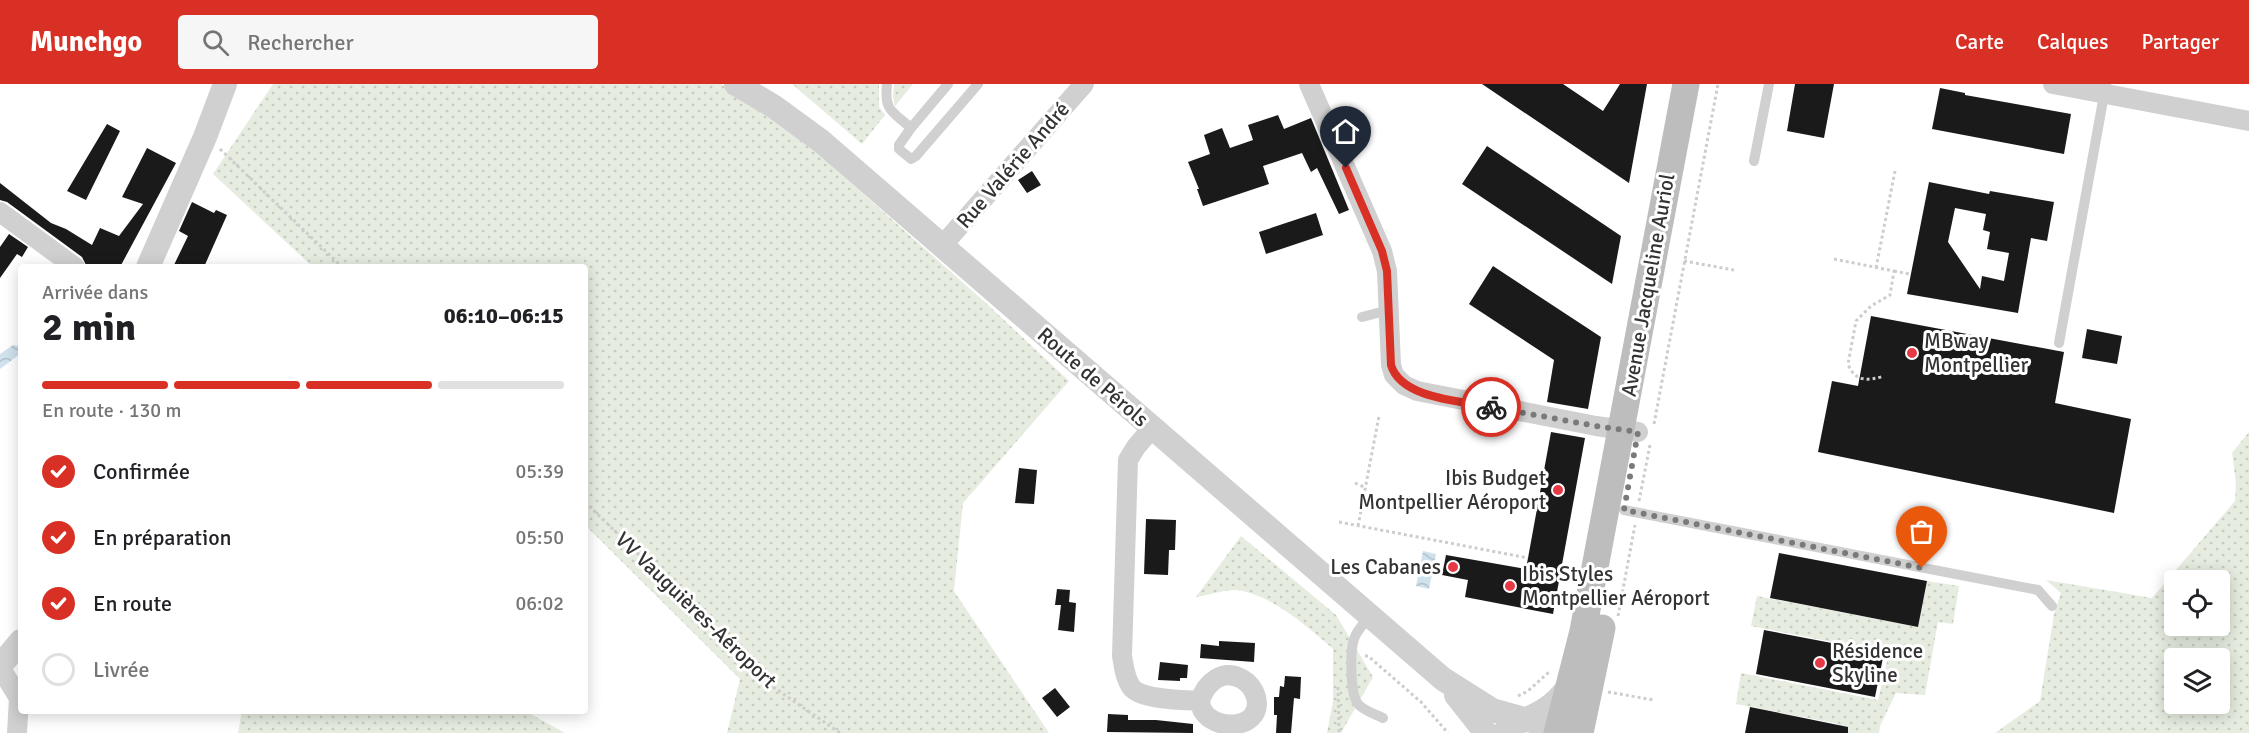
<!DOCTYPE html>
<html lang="fr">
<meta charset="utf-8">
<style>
body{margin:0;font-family:Signika,sans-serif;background:#f6f6f6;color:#202124;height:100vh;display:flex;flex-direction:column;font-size:22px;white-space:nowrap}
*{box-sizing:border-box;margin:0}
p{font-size:20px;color:#757577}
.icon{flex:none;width:33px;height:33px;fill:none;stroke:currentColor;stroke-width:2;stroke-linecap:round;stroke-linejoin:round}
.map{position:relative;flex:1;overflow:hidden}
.panel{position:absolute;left:18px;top:180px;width:570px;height:450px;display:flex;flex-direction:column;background:#fff;border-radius:6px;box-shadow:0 3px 15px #0003}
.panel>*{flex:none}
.buttons{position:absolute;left:2164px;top:486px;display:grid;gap:12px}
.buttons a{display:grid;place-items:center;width:66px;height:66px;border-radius:6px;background:#fff;box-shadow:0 3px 15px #0003;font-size:30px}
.pin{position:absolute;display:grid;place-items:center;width:51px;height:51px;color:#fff;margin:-62px -26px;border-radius:50% 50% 50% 0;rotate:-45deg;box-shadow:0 0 6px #0007}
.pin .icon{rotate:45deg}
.courier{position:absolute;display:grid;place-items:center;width:60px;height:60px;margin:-30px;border:4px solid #d93025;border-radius:50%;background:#fff;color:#222;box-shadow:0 2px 8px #0007}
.summary em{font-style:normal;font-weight:700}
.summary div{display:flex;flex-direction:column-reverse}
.summary{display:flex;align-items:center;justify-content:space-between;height:102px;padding:0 24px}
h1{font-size:39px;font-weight:700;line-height:45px}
.bar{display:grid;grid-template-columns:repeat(4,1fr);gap:9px 6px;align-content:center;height:72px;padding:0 24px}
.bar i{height:8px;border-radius:4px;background:#e0e0e0}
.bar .current{background:#d93025}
.bar p{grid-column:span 4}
ol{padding:0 24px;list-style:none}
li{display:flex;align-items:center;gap:18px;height:66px}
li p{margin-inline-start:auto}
li .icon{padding:6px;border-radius:50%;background:#d93025;color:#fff;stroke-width:4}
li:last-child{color:#757577}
li i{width:33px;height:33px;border:3px solid #e0e0e0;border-radius:50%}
header{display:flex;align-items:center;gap:36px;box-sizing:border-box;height:84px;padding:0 30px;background:#d93025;color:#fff}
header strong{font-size:28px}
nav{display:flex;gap:33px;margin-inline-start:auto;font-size:21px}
.search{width:420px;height:54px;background:#f6f6f6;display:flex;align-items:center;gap:15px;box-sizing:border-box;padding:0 21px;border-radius:6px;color:#757577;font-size:22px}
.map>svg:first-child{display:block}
.grass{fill:url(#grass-dots);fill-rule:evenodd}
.water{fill:url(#water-waves)}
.building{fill:#1a1a1a;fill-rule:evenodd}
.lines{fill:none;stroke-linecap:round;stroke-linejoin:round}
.path{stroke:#cdcdcd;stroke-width:3;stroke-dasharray:3 3;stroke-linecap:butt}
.service{stroke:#d0d0d0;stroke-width:10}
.minor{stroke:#d0d0d0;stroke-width:20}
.tertiary{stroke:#d0d0d0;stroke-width:24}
.secondary{stroke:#bdbdbd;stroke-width:27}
.done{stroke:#7a7a7a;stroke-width:6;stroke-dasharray:0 10.8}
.route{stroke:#d93025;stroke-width:8}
.poi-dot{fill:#e63946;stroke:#fff;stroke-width:2}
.labels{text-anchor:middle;stroke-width:6;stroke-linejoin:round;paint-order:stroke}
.street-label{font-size:21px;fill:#333;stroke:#fff}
.poi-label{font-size:21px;fill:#333;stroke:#fff;text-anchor:start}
</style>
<header>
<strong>Munchgo</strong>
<div class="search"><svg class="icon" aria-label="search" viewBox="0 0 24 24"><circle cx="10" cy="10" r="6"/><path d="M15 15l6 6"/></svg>Rechercher</div>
<nav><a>Carte</a><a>Calques</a><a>Partager</a></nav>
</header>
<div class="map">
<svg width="2249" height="649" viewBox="0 0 2249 649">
<defs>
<pattern id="grass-dots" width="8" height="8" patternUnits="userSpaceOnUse" patternTransform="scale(1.5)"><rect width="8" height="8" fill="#e6ecdf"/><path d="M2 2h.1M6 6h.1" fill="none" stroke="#c6cbc0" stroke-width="1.8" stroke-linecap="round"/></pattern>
<pattern id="water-waves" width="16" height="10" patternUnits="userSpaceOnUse" patternTransform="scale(1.5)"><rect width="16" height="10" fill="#cfe2ee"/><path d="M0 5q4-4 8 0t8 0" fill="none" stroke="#b2c2cd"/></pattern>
</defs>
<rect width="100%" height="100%" fill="#fff"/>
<path class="grass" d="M273,0H721L815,67L987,220L1069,297L963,419L954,507L1049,649H727L740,595L585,441V183H313L213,90Z
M792,0H879V23L885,31L862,60Z
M894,0H913L895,22L893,13Z
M2249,348V649H1995L2040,617L2054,530L2061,509L2046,496L2152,514L2235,417L2236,399L2232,369ZM2175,496H2220V542H2175ZM2175,574H2220V620H2175Z
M1241,452L1336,531L1373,593L1341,649H1327L1333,617V565C1307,542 1273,512 1238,506C1226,505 1209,511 1196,513Z
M1927,497L1959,502L1953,540L1938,538L1925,611L1896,609L1880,642L1879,649H1837L1839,640L1736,620L1741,589L1878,616L1889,569L1751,542L1757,512L1918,543Z
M242,627H525L565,649H238Z"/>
<path class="water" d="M13,261L19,262L20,270L0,285V270Z
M1423,467L1436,470L1429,505L1416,502Z"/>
<path class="building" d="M1482,0H1563L1603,27L1620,0H1647L1629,99Z
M1795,0H1834L1824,54L1787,47Z
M1940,4L1965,9V11L2071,30L2064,70L1932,45Z
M1278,31L1284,45L1311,34L1349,126L1339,130L1317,84L1311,88L1302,69L1263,82L1269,100L1203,122L1197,105H1199L1188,78L1210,70L1204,51L1222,44L1230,64L1253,56L1248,41Z
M107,40L120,47L86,116L67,107Z
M1487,62L1621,152L1612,200L1462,100Z
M147,64L176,79L120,183H87L82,173L7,118L0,116V99L51,139L66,145L92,161L100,144L119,152L143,120L122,113Z
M1032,87L1041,101L1027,109L1018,96Z
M1929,98L1989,110L1990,107L2054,118L2047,157L2031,154L2018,229L1907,210ZM1955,124L1986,130L1983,146L1990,148L1987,165L2009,169L2004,197L1982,192L1980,205L1948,158Z
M192,118L214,129L216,126L227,131L204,183H173L188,152L179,147Z
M1316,129L1323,151L1266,170L1259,148Z
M9,150L28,163L22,173L17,170L0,194V163Z
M1493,182L1601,253L1588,325L1547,318L1554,276L1469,220Z
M1871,232L2064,268L2055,319L2131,335L2114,429L1818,368L1832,297L1858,302Z
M2087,245L2122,252L2117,280L2082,274Z
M1551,348L1585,354L1553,530L1465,513L1468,496L1442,491L1446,471L1526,485Z
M1019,384L1037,386L1034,420L1015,419Z
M1146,435L1176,436L1175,466H1169L1168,491L1144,490Z
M1779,469L1927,497L1918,543L1770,514Z
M1057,505L1070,506L1069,518L1076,519L1074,548L1058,546L1061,521H1055Z
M1764,546L1884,569L1875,613L1756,590Z
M1219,557L1255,559L1254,578L1200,574L1201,560L1219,562Z
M1160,578L1188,581L1187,594H1180V597L1158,596Z
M1285,592L1301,593L1300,615L1294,614L1291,649H1276L1277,631H1274V613H1279L1280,602L1284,603Z
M1055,604L1070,623L1057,633L1042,614Z
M1750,623L1848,643V649H1745Z
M1108,630L1128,631V636H1156L1193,640V649L1107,648Z"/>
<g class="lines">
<path class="path" d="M220,65L342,183
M1834,175L1894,187L1890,211L1871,222L1856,237L1848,280C1855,298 1868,297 1884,292
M1684,177L1734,186
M1876,184L1895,87
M1894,187L1910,190
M1654,340L1718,0
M1355,399L1366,404
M1639,417L1650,361
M585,418L693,523L766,598L840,649
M1339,438L1528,474
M1358,442L1379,332
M1561,483L1572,485
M1618,532L1635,441
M1365,572H1368L1421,618L1448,649
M1338,603L1339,649
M1608,608L1654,616
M1518,612L1528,607L1550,587"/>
<path class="service" d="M887,0C884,27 892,27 911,44
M948,0L911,44L899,61V65L911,75L916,72L978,0
M1754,77L1769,0
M1362,233L1389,226
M2059,259L2106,0
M1624,426L2038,506L2052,522
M1370,532C1364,539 1357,546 1354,555C1350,567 1350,611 1358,620C1364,627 1375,630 1383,634"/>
<path class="minor" d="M1309,0L1382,167L1387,187L1391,281L1394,291L1404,301L1417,307L1596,342L1638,348
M2053,0L2249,37
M0,128L75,183
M942,162L1084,0
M1152,344L1136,363L1128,376L1122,572C1124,583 1125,595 1132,604C1143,616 1184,616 1200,617C1206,598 1223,584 1242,595C1249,599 1254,606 1256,613C1265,649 1202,649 1200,617
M0,583L19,614L17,649"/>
<path class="tertiary" d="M736,0L773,22L821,57L1443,595L1492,626L1539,639L1549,649
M148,183L205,53L225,0
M0,582L21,557
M1456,611L1486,649
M1504,649C1511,639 1519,639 1529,634C1547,626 1559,617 1570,600"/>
<path class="secondary" d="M1557,649L1583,547L1686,0
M1580,649L1602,544"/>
</g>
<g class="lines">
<path class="done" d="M1491,323L1596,342L1638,348L1624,426L1922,484"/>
<path class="route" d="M1346,84L1382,167L1387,187L1391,281C1401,315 1462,317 1491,323"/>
</g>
<g class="poi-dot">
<circle cx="1912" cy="269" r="6"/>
<circle cx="1558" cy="406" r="6"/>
<circle cx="1453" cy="483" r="6"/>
<circle cx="1510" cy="502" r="6"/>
<circle cx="1820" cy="579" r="6"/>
</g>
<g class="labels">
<g class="street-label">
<text transform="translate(1013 81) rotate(-49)" y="7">Rue Valérie André</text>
<text transform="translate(1648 201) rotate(-80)" y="7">Avenue Jacqueline Auriol</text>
<text transform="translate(1093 293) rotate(41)" y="7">Route de Pérols</text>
<text transform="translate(696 526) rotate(44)" y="7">VV Vauguières-Aéroport</text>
</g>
<g class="poi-label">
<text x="1924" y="264">MBway<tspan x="1924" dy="24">Montpellier</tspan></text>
<text x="1546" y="401" text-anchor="end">Ibis Budget<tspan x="1546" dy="24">Montpellier Aéroport</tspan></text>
<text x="1441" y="490" text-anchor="end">Les Cabanes</text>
<text x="1522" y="497">Ibis Styles<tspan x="1522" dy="24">Montpellier Aéroport</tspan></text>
<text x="1832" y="574">Résidence<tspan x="1832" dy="24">Skyline</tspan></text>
</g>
</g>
</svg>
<div class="buttons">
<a><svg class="icon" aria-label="locate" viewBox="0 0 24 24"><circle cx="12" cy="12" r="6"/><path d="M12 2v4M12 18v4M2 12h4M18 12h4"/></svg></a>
<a><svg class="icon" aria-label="layers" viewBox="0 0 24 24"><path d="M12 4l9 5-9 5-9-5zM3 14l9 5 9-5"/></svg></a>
</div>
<div class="pin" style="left:1922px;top:484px;background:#ea580c"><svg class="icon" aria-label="bag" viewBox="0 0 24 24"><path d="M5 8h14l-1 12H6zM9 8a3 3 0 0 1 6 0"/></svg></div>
<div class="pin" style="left:1346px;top:84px;background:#1f2937"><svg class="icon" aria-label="home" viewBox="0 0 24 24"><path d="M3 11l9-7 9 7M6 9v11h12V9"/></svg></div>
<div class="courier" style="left:1491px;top:323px"><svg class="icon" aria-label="bike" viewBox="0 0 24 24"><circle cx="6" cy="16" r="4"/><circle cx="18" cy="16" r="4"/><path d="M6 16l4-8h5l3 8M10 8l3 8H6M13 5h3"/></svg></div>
<section class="panel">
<div class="summary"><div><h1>2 min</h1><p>Arrivée dans</p></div><em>06:10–06:15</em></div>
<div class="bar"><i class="current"></i><i class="current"></i><i class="current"></i><i></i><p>En route · 130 m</p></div>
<ol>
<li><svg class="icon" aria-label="check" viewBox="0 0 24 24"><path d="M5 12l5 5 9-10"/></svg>Confirmée<p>05:39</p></li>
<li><svg class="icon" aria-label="check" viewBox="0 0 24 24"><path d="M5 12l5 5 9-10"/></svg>En préparation<p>05:50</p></li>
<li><svg class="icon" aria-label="check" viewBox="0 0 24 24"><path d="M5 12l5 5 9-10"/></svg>En route<p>06:02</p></li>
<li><i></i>Livrée</li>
</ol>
</section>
</div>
